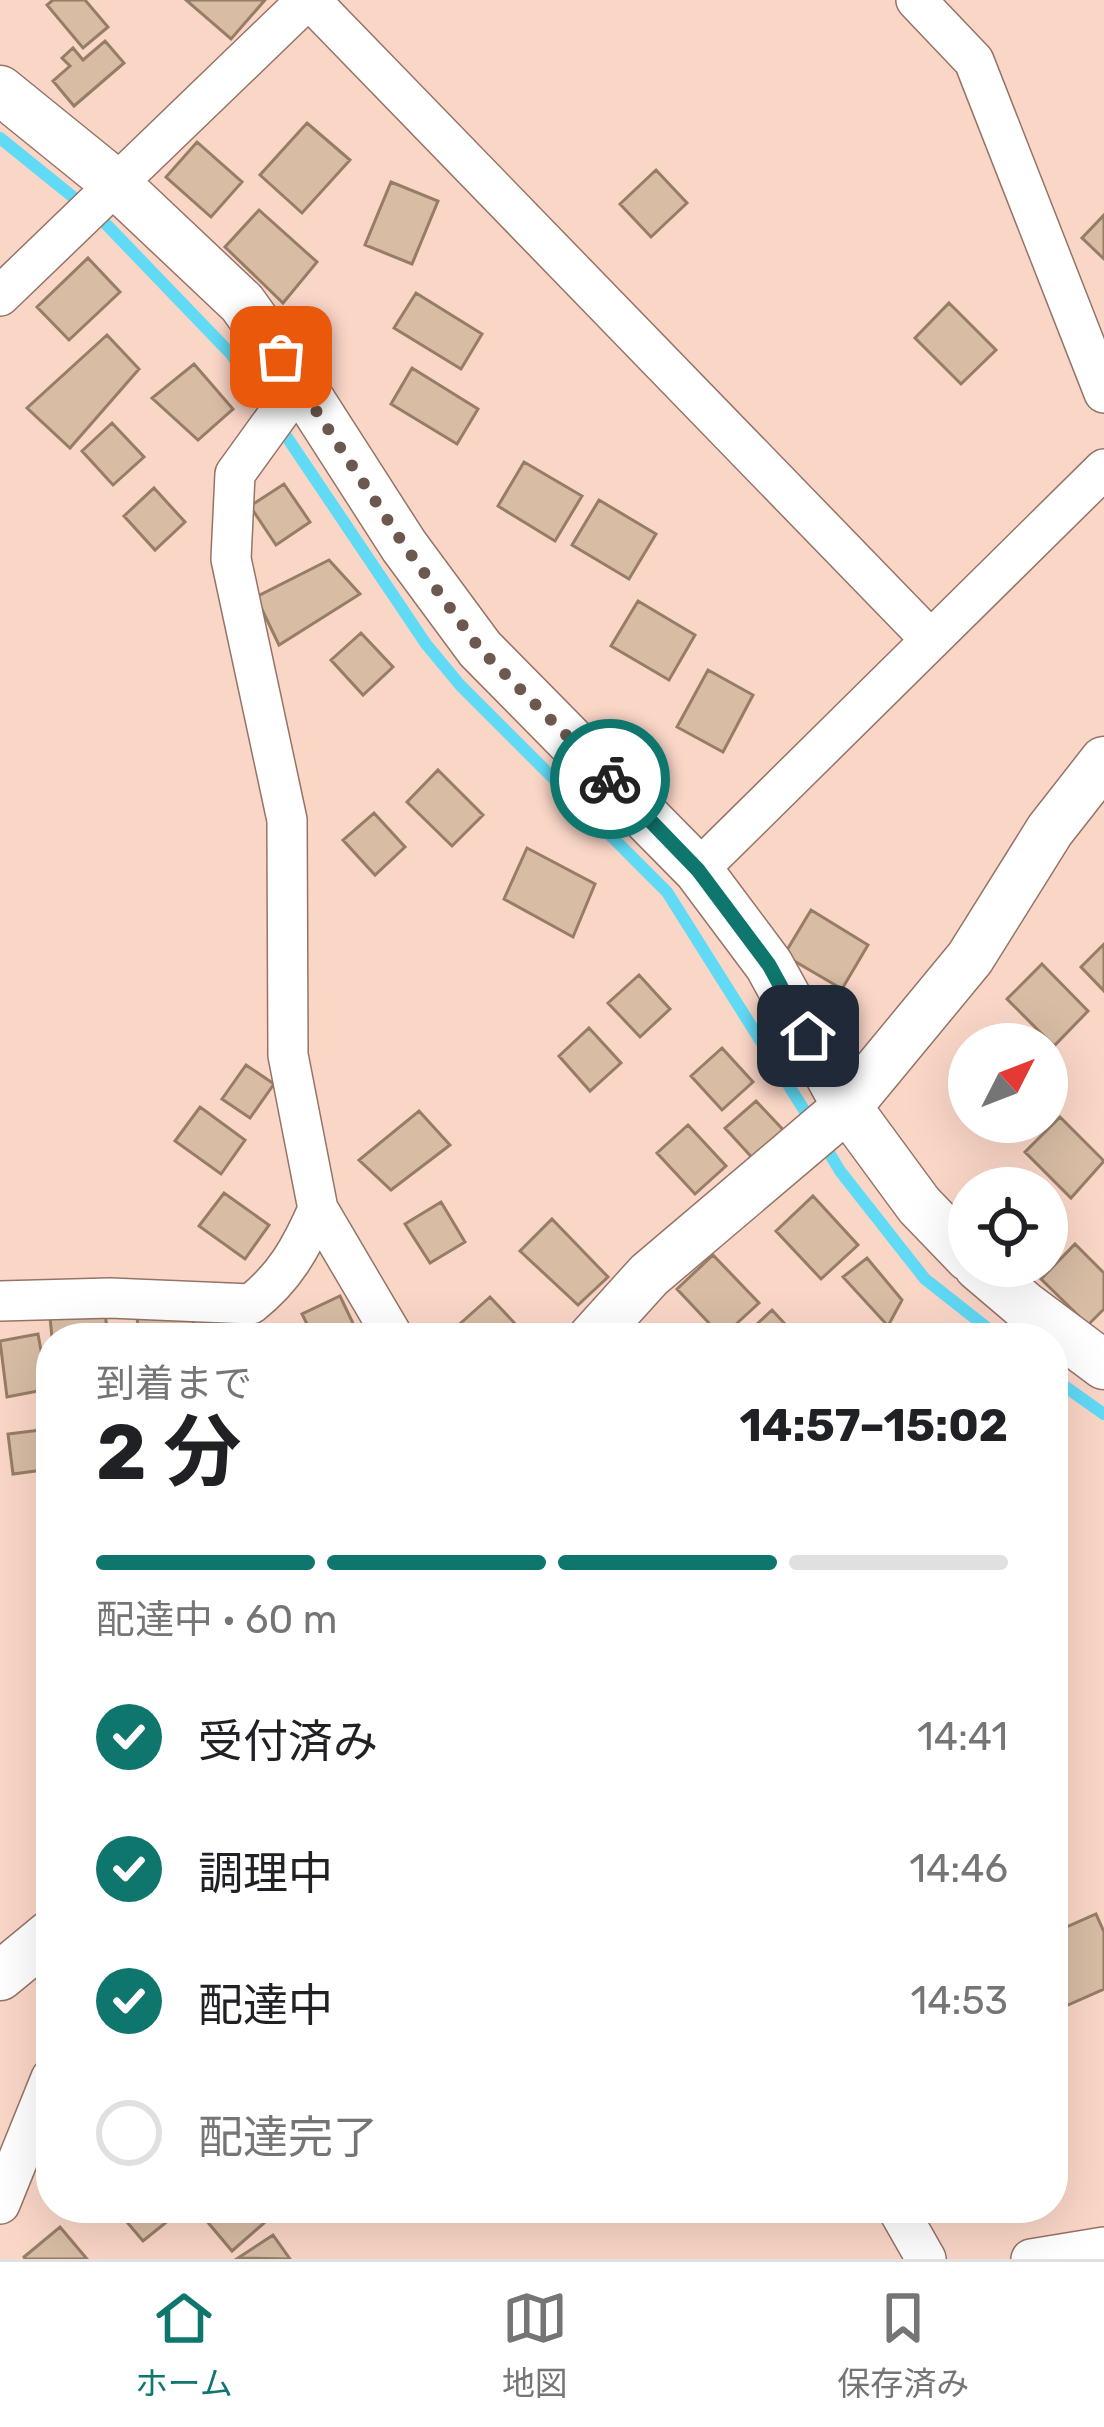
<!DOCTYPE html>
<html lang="ja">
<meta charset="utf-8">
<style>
body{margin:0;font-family:Rubik,"Noto Sans JP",sans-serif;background:#f6f6f6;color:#202124;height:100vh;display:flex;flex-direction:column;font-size:45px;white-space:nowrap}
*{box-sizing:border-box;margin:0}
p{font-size:39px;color:#757577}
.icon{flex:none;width:66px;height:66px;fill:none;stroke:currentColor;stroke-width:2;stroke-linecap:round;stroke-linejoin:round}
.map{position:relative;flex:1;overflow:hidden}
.side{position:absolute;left:36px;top:1323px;width:1032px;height:900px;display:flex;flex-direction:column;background:#fff;border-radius:48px;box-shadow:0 12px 48px #0002}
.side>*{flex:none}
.needle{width:78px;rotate:48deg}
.fabs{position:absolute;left:948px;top:1023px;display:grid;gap:24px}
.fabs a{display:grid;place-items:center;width:120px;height:120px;border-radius:50%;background:#fff;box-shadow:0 12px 48px #0002;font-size:60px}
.pin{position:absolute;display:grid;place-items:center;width:102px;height:102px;color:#fff;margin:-51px;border-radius:24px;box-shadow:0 6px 18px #0006}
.courier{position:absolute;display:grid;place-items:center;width:120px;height:120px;margin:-60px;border:9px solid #0f766e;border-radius:50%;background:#fff;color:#222;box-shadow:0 3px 15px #0007}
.overview em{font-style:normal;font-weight:700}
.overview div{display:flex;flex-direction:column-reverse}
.overview{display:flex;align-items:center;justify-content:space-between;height:204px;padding:0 60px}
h1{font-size:78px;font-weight:700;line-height:90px}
.bar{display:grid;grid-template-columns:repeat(4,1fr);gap:18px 12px;align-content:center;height:144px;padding:0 60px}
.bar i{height:15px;border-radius:9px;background:#e0e0e0}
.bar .selected{background:#0f766e}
.bar p{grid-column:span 4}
ol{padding:0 60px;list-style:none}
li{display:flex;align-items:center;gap:36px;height:132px}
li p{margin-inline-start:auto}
li .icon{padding:12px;border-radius:50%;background:#0f766e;color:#fff;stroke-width:4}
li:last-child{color:#757577}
li i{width:66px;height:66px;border:6px solid #e0e0e0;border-radius:50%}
.tabs{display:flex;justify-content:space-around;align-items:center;height:168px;border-top:3px solid #e0e0e0;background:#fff;font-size:33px;color:#757577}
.tabs a{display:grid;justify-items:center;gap:6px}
.tabs .selected{color:#0f766e}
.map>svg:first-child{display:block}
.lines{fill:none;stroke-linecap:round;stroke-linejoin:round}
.stream{stroke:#61daf5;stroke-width:12}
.building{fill:#d8bca4;stroke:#967d66;stroke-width:3}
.minor-casing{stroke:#957467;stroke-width:42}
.tertiary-casing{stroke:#957467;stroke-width:51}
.minor{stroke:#fff;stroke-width:39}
.tertiary{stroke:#fff;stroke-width:48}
.done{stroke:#6d584f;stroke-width:12;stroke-dasharray:0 21.6}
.route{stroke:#0f766e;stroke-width:15}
</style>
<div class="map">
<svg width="1104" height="2259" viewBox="0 0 1104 2259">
<rect width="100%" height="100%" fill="#fad6c7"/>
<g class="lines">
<path class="stream" d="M0,138L104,222L231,354L426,644L460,685L667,892L811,1121
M821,1139L840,1171L925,1279L1000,1338
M1053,1378L1104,1414"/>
</g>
<path class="building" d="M53,0H85L108,27L83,48L47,5Z
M186,0H265L231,39Z
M105,41L124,63L74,106L53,81L70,66L62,58L73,48L83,60Z
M307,123L350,160L302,213L260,175Z
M197,142L242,182L211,217L166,177Z
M656,170L687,203L651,237L620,204Z
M391,182L438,201L412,264L365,245Z
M259,210L317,262L283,303L225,247Z
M1104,215V259L1082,238Z
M88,258L120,292L69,340L37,307Z
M416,293L482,334L461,369L394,328Z
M949,303L996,350L961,384L915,338Z
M107,335L139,369L70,448L27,408Z
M194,364L233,409L198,440L152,398Z
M412,368L478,409L457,444L391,404Z
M112,423L144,457L113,485L82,451Z
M524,462L582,496L555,541L498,506Z
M284,484L310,522L276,545L250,506Z
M154,488L185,522L155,550L124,516Z
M599,500L656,534L629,579L572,545Z
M329,560L360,594L279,645L256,597Z
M638,601L695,635L669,680L611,646Z
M361,633L393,667L363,695L331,660Z
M708,670L753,695L723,752L677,727Z
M438,770L483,815L452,846L407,802Z
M374,813L405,847L375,875L343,840Z
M527,848L595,884L573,937L504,899Z
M811,910L868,945L842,989L784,955Z
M1104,944V991L1081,967Z
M1042,964L1088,1011L1054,1046L1007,999Z
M639,975L670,1009L640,1037L608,1003Z
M589,1028L621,1063L590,1091L559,1056Z
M722,1048L753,1082L722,1110L691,1076Z
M246,1065L274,1084L250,1118L222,1099Z
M756,1101L788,1135L757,1163L725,1128Z
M200,1107L245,1140L221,1174L175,1141Z
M419,1111L450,1145L391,1190L359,1160Z
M1060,1117L1104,1161L1071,1198L1025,1152Z
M688,1125L726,1166L695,1194L657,1153Z
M224,1193L269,1225L245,1259L199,1226Z
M813,1196L858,1245L821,1279L776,1231Z
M441,1202L465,1242L430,1263L405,1224Z
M552,1219L608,1277L578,1305L520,1251Z
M1075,1244L1104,1273V1309L1088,1325L1041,1279Z
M713,1255L759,1303L722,1337L677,1289Z
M867,1258L902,1300L888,1326L843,1277Z
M340,1296L360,1338H314L302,1314Z
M490,1297L522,1331L513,1338H444Z
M772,1310L798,1338H742Z
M192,1311L195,1338H139L137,1316Z
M105,1312L108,1338H52L50,1317Z
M282,1329L283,1338H227V1334Z
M38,1334L48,1389L7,1397L0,1341Z
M49,1429L51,1469L13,1474L8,1434Z
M1096,1914L1104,1932V1989L1059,2009L1053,1985L1066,1979L1053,1952V1933Z
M115,2208H176L179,2212L143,2241Z
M205,2208H252L264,2223L232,2251L200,2213Z
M60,2227L87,2259H25L24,2257Z
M273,2235L290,2259L238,2258Z"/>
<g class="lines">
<defs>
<path id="minor" d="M310,0L931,640
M916,0L974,61L1104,393
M0,296L307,0
M300,384L235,474L231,559L287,820L288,1055L318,1209L394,1338
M698,870L1104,469
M0,1301L110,1298L251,1304C285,1277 301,1248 318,1209
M0,2204L51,2078
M897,2208L926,2259
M1031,2259L1104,2247"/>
<path id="tertiary" d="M0,90L116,184L242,303L300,384L404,546L480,649L698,870L769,965L847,1107L919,1205L969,1257
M978,1266L1025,1306L1104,1365
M592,1338L649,1275L847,1107L970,958L1050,830L1104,761
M0,1976L51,1934"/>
</defs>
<use href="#minor" class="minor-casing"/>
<use href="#tertiary" class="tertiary-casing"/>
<use href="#minor" class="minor"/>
<use href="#tertiary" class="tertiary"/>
</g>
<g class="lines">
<path class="done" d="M281,357L404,545L480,649L610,779"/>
<path class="route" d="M610,779L698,870L769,965L808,1036"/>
</g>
</svg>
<div class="fabs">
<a><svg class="needle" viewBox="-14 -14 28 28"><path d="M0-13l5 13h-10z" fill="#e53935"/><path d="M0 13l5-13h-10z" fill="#757577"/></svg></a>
<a><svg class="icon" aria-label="locate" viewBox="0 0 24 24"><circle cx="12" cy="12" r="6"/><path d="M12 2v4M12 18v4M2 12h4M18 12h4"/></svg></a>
</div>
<div class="pin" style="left:281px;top:357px;background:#ea580c"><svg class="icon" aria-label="bag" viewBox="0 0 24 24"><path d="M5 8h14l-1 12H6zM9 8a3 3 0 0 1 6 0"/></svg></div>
<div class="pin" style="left:808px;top:1036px;background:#1f2937"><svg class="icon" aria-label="home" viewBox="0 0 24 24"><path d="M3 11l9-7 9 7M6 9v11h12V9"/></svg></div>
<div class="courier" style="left:610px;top:779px"><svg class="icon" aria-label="bike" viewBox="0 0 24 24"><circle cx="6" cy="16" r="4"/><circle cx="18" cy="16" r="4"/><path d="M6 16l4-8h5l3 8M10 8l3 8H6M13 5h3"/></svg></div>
<section class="side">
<div class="overview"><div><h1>2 分</h1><p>到着まで</p></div><em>14:57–15:02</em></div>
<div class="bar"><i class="selected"></i><i class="selected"></i><i class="selected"></i><i></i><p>配達中 · 60 m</p></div>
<ol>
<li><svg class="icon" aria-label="check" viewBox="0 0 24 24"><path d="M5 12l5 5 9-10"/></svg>受付済み<p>14:41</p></li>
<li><svg class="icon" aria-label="check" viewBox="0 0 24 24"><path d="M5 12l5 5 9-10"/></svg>調理中<p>14:46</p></li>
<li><svg class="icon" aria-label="check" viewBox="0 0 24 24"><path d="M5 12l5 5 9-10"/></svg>配達中<p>14:53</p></li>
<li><i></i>配達完了</li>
</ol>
</section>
</div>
<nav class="tabs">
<a class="selected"><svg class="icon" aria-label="home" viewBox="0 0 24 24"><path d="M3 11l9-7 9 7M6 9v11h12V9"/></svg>ホーム</a>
<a><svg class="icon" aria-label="map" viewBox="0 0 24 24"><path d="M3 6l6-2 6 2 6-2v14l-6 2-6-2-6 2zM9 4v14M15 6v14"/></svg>地図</a>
<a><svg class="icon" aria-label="saved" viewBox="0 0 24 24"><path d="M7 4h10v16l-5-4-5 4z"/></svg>保存済み</a>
</nav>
